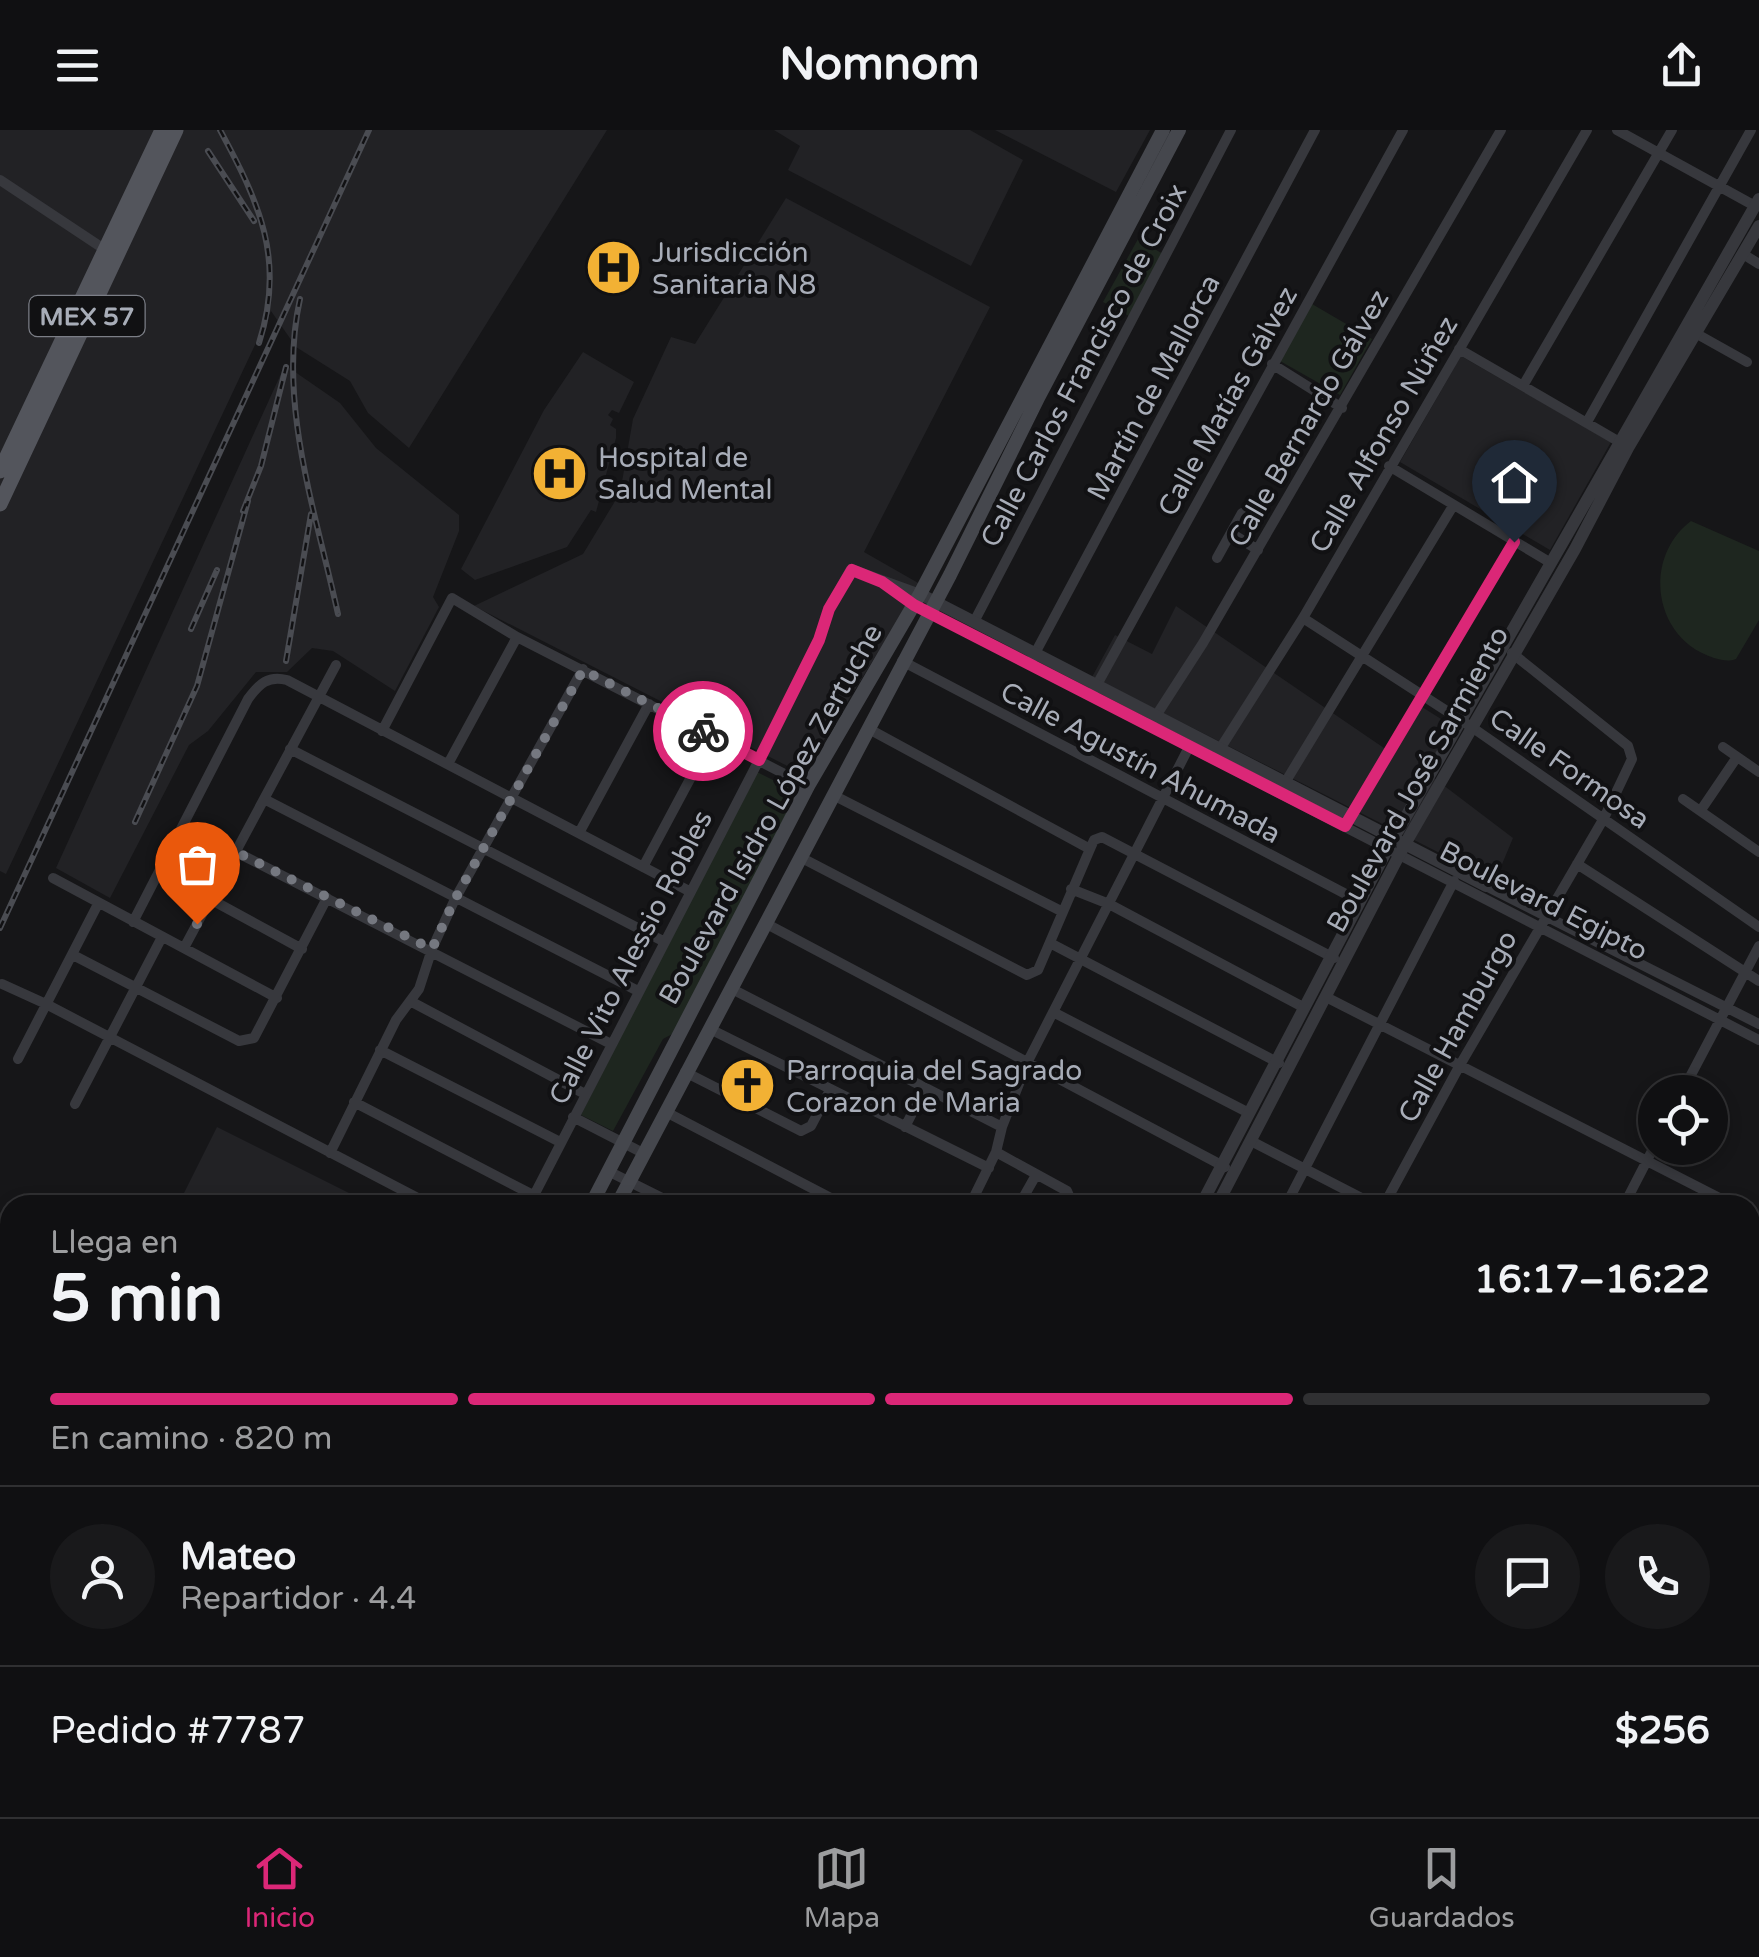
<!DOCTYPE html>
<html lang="es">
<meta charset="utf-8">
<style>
body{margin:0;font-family:"Varela Round",sans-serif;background:#19191b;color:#f1f3f6;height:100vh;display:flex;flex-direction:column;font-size:38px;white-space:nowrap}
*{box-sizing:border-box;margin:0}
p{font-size:32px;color:#9c9d9f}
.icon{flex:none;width:55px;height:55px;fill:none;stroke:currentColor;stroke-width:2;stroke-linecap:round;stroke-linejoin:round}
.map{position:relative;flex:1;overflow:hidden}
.drawer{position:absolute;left:0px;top:1065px;width:1760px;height:622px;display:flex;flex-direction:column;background:#101012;border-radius:30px 30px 0 0;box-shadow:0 5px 15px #0003,0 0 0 2px #303032}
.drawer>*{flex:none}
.fabs{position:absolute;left:1638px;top:945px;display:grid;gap:20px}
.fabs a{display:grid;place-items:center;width:90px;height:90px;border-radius:50%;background:#101012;box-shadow:0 5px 15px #0003,0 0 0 2px #303032;font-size:50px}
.pin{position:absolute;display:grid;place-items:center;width:85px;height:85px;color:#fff;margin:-102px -42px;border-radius:50% 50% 50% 0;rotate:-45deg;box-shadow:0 0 10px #0007}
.pin .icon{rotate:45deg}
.courier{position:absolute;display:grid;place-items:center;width:100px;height:100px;margin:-50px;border:8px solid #db2777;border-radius:50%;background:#fff;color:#222;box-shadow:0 2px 12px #0007}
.head em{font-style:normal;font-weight:700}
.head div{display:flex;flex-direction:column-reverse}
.head{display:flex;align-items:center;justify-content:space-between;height:170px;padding:0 50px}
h1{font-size:65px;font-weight:700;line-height:75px}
.bar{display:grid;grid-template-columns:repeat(4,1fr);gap:15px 10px;align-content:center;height:120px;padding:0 50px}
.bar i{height:12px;border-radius:8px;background:#303032}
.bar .active{background:#db2777}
.bar p{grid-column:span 4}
.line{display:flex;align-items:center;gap:25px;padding:0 50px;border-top:2px solid #303032}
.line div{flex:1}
.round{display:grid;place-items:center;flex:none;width:105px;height:105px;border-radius:52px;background:#19191b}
header{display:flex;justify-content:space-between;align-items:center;height:130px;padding:0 50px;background:#101012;font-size:45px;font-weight:700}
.dock{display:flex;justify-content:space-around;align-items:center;height:140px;border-top:2px solid #303032;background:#101012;font-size:28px;color:#9c9d9f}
.dock a{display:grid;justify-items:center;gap:5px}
.dock .active{color:#db2777}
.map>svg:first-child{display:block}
.built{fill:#222225}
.green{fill:#1e261f}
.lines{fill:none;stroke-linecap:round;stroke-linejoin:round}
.minor{stroke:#37383d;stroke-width:10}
.tertiary{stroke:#37383d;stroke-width:12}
.secondary{stroke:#45474d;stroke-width:14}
.primary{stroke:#53555c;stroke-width:15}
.rail-casing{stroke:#4a4c52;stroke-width:6}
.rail{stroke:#111113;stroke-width:2.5;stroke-dasharray:8;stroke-linecap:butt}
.done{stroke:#757880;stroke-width:10;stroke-dasharray:0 18}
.route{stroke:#db2777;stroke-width:12}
.labels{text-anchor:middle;stroke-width:8;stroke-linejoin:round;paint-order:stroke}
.shield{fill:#111113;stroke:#7b7e86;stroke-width:2.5}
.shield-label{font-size:25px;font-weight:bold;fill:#a8adb8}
.poi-label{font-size:28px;fill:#a8adb8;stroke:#111113;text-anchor:start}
.street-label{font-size:28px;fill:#a8adb8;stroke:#111113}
</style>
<header><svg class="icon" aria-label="menu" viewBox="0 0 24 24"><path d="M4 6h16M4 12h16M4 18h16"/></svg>Nomnom<svg class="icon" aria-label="share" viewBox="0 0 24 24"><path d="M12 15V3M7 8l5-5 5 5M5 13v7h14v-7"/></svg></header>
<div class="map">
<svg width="1759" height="1687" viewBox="0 0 1759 1687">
<rect width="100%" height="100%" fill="#161618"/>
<path class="built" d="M0,0H607L409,318L368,283L350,251L296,217L271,181L6,744L0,741Z
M774,0H970L1023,30L971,136L788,40L800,16Z
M995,0H1150L1116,62Z
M786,68L990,177L864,422L920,454L803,644L474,476L583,424L620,363L633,289L671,207L695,214Z
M583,222L634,252L619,283L612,280L608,285L613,289L610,295L616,299V308L596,382L591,380L567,417L475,450L461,439L544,280Z
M1461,226L1611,312L1550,420L1400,332Z
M285,235L340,273L376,318L459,385V401L433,467L439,477L395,561L333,521L312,518L287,542H256L208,601L189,615L110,768L56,738Z
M1176,476L1384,618L1395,622L1422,577L1457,599L1430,645L1513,708L1495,751L1092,547L1115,505L1152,524Z
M217,997L373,1075H178Z
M0,1091L10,1096V1678H263L258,1687H0Z
M312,1678H705L701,1687H307Z"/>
<path class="green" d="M1138,109L1163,124L1129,186L1103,172Z
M1312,174L1372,209L1340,265L1280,231Z
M1691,391L1759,421V490L1736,529C1727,532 1723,530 1714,528C1653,509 1642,428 1691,391Z
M755,641L797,662L676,902L663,909L613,1001L581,985Z"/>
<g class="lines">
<path class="minor" d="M1617,0L1755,76
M0,50L110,123
M1743,124L1759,134
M1697,204L1747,232
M1459,219L1623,314
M1272,234L1342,278
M1524,254L1672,0
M1587,292L1751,0
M1389,336L1551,433
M1231,403L1258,420
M1217,428L1242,383
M882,452L914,475L1759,910
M1303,488L1473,598L1759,797
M975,490L1231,0
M1032,529L1315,0
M902,531L1359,771
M1094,560L1403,0
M1152,592L1203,513L1501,0
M869,599L1090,719
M382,601L452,468L517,507L808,656
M1723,617L1759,642
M290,619L663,811
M1218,622L1303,488L1587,0
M448,634L517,507
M1283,656L1453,376
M833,665L1061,781
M264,669L638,861
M1683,669L1759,722
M1701,680L1737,627
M1348,691L1514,412
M579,703L649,574
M236,722L611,914
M800,727L1027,845L1038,840L1090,719L1094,710L1102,707L1334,828
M1577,734L1759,851
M643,737L713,606
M53,748L277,868
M1486,756L1759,894
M1071,759L1109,774L1303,877
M210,769L302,819
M133,792L248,569C259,554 268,545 287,550L689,761
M765,793L1225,1037
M1050,813L1279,933
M184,818L336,535
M73,825L239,911L254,908L327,768
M2,854L46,874L431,1075
M732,859L1002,997
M1326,867L1733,1075
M410,871L585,964
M1053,882L1249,983
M710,899L989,1038
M380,920L560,1012
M18,929L98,774
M685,942L801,1001L811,996L830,960
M1682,962L1759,816
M354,972L533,1065
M75,974L162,807
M666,982L844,1075
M573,987L643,1023
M905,997L925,958
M1251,1011L1375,1075
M996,1022L1067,1061L1070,1068L1067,1075
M330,1023L396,890L419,859L432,819L455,769L583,539
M608,1041L676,1075
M529,1075L759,630L819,510L829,479L851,439L920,464
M970,1075L996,1022L1002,997L1028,931L1189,617
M1019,1075L1036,1045
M1286,1075L1454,751
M1384,1075L1460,935L1604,688L1632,629L1628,616L1512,523
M1624,1075L1655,1015
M1750,1084L1759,1089
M1750,1184L1759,1167
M1750,1273L1759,1277
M1750,1449L1759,1454
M1750,1535L1759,1516
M775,1678L796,1687
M1067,1678L1085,1687
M1465,1678L1483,1687
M744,1687L748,1678
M832,1687L837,1678
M910,1687L916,1678
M985,1687L989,1678
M1128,1687L1133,1678
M1211,1687L1216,1678
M1307,1687L1312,1678
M1489,1687L1494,1678"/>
<path class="tertiary" d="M920,464L1486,756
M1201,1075L1388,718L1759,69
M1217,1075L1405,714L1575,419L1628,318L1759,96"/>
<path class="secondary" d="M591,1075L808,656L920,464L1163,0
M617,1075L950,445L1039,266L1179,0
M276,1687L281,1678
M296,1687L301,1678"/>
<path class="primary" d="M0,341L162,0
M0,374L176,0
M1750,1597L1759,1580
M1750,1643L1759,1627
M1702,1687L1707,1678
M1727,1687L1732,1678"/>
<defs>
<path id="rail" d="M220,0C259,72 286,130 259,213
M208,21L254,91
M300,169C277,272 316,383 338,484
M243,381L261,336L286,237
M191,499L217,440
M286,531L311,384
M135,692L197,556L248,371
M0,798L369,0"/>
</defs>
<use href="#rail" class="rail-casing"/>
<use href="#rail" class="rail"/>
</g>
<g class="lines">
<path class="done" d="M197,794L236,722L432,819L455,769L583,540L703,601"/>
<path class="route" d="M703,601L759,630L819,510L829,479L852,440L882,452L914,475L1345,696L1514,412"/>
</g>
<defs>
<symbol id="hospital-disc" viewBox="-11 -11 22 22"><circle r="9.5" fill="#f2b134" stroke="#111113"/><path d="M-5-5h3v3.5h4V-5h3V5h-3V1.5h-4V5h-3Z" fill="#111"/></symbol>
<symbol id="church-disc" viewBox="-11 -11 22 22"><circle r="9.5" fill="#f2b134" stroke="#111113"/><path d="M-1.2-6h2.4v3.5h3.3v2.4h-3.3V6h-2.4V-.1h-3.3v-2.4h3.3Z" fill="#111"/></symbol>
</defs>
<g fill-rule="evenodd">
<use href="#hospital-disc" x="582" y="106" width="63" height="63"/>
<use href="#hospital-disc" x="528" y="312" width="63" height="63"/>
<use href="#church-disc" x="716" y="924" width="63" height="63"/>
</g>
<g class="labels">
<rect class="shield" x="29.5" y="166" width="115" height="40" rx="8"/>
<g class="shield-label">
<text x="87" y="195">MEX 57</text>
</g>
<g class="poi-label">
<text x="652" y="132">Jurisdicción<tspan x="652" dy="32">Sanitaria N8</tspan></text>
<text x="598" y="337">Hospital de<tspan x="598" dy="32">Salud Mental</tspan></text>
<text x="786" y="950">Parroquia del Sagrado<tspan x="786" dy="32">Corazon de Maria</tspan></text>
</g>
<g class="street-label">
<text transform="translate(1083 235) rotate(-62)" y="10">Calle Carlos Francisco de Croix</text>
<text transform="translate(1153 257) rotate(-62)" y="10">Martín de Mallorca</text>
<text transform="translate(1227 271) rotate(-61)" y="10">Calle Matías Gálvez</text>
<text transform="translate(1308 288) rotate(-60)" y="10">Calle Bernardo Gálvez</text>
<text transform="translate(1383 304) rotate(-60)" y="10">Calle Alfonso Núñez</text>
<text transform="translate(1141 632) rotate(28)" y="10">Calle Agustín Ahumada</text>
<text transform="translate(1570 638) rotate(35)" y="10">Calle Formosa</text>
<text transform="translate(1417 649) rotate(-61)" y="10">Boulevard José Sarmiento</text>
<text transform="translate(770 684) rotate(-61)" y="10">Boulevard Isidro López Zertuche</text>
<text transform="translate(1544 770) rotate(27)" y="10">Boulevard Egipto</text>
<text transform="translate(630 827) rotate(-63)" y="10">Calle Vito Alessio Robles</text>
<text transform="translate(1457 896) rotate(-61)" y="10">Calle Hamburgo</text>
</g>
</g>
</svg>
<div class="fabs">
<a><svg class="icon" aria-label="locate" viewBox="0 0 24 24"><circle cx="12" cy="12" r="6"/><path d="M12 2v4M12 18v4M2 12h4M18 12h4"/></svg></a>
</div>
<div class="pin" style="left:197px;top:794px;background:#ea580c"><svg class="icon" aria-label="bag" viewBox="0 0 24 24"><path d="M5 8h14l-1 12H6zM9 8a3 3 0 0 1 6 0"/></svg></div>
<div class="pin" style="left:1514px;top:412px;background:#1f2937"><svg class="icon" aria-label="home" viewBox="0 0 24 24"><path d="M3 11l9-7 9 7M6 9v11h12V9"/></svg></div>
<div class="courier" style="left:703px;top:601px"><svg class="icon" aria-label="bike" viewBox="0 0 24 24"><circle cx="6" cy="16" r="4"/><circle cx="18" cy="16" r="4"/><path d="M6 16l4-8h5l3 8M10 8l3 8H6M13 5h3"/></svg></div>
<section class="drawer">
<div class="head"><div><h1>5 min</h1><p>Llega en</p></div><em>16:17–16:22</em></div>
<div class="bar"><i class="active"></i><i class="active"></i><i class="active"></i><i></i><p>En camino · 820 m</p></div>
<div class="line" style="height:180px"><a class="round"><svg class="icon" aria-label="person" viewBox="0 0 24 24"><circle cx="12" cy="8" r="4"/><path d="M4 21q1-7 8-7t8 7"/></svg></a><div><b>Mateo</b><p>Repartidor · 4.4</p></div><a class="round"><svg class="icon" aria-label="chat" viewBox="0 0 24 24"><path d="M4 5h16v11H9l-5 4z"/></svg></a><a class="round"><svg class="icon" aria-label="phone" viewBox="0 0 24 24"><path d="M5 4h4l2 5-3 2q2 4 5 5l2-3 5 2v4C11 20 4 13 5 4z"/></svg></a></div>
<div class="line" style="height:130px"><div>Pedido #7787</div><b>$256</b></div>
</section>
</div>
<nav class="dock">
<a class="active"><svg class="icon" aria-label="home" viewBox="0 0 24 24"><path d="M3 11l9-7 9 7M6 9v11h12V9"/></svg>Inicio</a>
<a><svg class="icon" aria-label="map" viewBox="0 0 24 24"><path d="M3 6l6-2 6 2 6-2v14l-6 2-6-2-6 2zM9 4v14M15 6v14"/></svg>Mapa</a>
<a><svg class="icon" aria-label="saved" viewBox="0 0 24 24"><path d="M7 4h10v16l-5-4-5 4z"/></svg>Guardados</a>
</nav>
